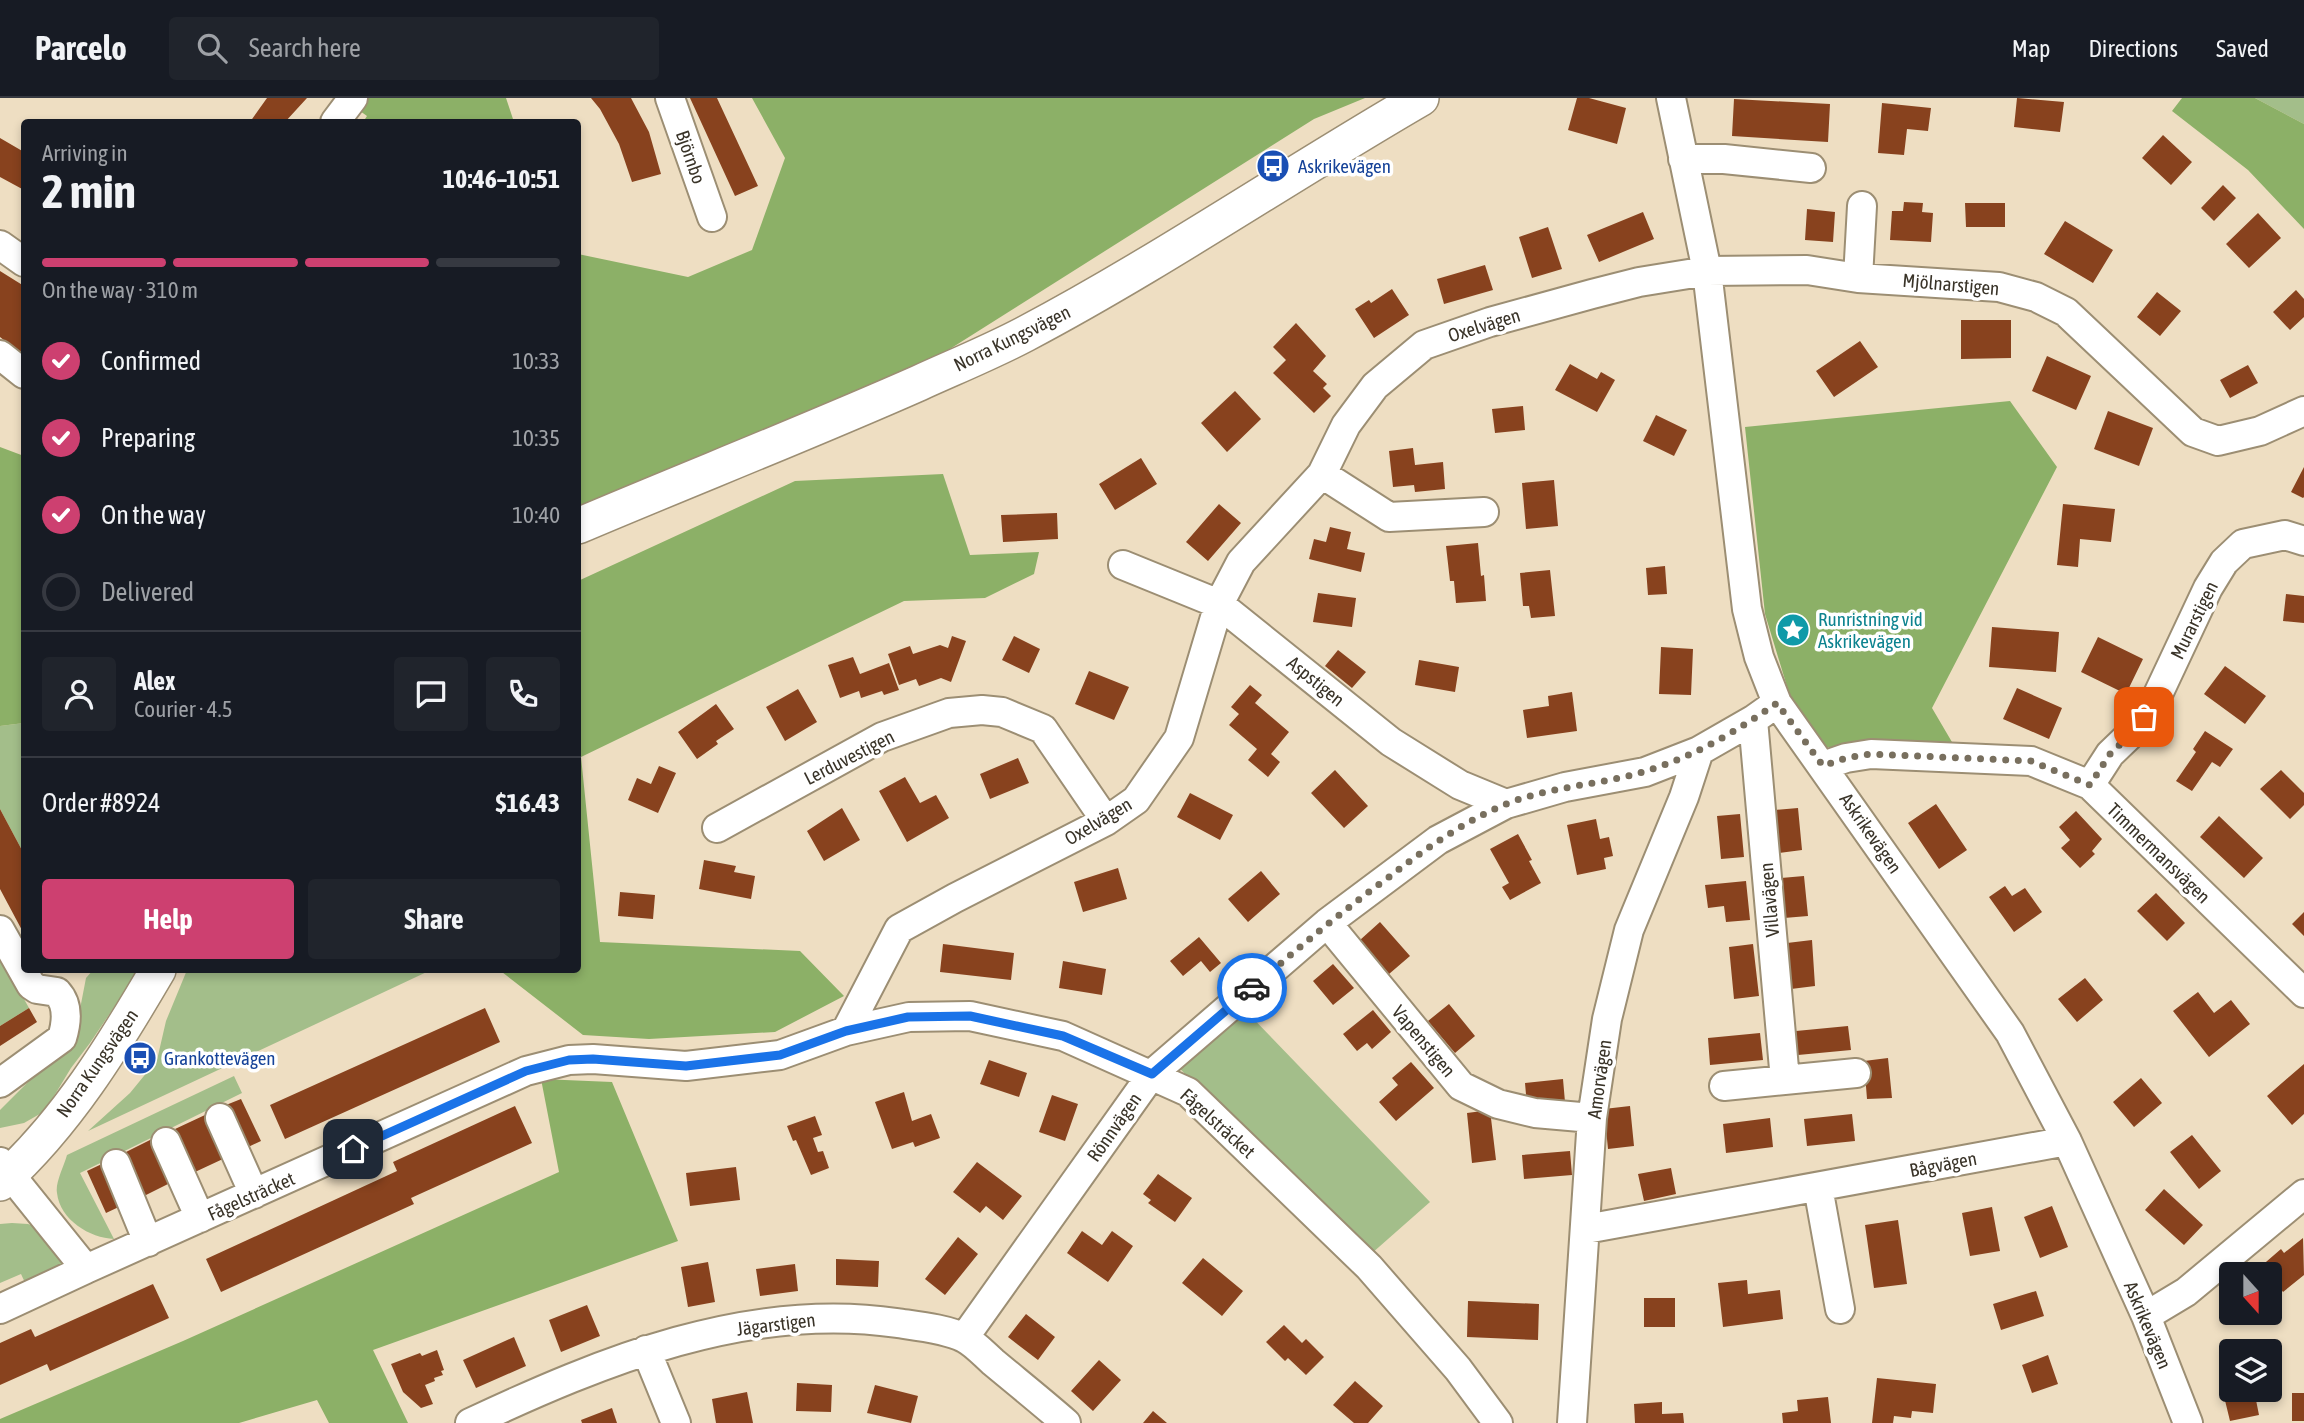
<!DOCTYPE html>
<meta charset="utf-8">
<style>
body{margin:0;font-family:"Asap Condensed",sans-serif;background:#20242c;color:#f1f3f6;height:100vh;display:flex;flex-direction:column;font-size:26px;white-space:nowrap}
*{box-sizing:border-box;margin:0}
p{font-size:23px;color:#9ea1a6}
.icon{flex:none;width:38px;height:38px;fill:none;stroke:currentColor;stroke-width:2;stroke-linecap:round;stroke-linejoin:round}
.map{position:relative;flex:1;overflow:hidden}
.drawer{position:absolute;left:21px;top:21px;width:560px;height:854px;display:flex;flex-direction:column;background:#171b24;border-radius:7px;box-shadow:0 4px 10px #0003}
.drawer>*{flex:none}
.needle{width:46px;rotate:159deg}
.tools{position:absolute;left:2219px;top:1164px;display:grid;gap:14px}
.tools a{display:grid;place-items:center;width:63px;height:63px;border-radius:7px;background:#171b24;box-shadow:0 4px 10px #0003;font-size:35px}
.pin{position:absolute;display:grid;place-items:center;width:60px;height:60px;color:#fff;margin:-30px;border-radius:14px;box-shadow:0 4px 10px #0006}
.courier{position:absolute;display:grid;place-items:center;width:70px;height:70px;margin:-35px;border:5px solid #1a73e8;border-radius:50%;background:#fff;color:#222;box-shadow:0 2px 9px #0007}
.overview em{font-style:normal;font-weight:700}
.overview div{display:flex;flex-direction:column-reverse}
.overview{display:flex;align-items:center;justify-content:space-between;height:119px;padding:0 21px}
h1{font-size:46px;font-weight:700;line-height:52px}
.bar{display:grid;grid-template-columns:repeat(4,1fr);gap:10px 7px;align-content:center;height:84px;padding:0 21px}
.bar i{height:9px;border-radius:5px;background:#363941}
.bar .selected{background:#cd4070}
.bar p{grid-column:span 4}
.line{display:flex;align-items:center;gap:18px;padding:0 21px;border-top:2px solid #363941}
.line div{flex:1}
.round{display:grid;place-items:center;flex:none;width:74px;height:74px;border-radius:7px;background:#20242c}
ol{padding:0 21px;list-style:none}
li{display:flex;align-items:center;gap:21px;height:77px}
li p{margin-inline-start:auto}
li .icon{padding:7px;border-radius:50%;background:#cd4070;color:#fff;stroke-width:4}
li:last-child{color:#9ea1a6}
li i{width:38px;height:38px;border:4px solid #363941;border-radius:50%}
.button{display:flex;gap:14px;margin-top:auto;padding:14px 21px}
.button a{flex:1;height:80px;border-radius:7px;background:#cd4070;color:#fff;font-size:28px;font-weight:700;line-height:80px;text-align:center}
.button a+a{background:#20242c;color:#f1f3f6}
header{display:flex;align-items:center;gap:42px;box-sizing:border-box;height:98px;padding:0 35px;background:#171b24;border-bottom:2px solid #363941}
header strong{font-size:33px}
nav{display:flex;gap:38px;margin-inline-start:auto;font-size:24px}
.search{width:490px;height:63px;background:#20242c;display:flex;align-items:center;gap:18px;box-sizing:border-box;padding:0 24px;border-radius:7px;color:#9ea1a6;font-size:26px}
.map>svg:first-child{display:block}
.green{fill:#a3be8a}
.forest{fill:#8cb067}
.building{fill:#88421e}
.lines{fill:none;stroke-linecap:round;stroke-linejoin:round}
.minor-casing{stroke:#9c8e73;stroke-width:32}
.major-casing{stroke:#9c8e73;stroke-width:38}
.minor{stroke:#fff;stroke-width:28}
.major{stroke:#fff;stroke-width:35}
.done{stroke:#786f5e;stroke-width:7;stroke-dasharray:0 12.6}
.route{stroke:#1a73e8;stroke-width:9}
.labels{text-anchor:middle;stroke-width:7;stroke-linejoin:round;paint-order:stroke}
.street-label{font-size:19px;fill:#393328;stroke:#fff}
.transit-label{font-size:19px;fill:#164399;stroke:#fff;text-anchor:start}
.culture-label{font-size:19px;fill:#0d838f;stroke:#fff;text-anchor:start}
</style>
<header>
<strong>Parcelo</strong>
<div class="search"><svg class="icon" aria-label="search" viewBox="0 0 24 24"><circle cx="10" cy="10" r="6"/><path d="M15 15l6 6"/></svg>Search here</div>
<nav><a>Map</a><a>Directions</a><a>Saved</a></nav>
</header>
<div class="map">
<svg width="2304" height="1325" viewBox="0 0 2304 1325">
<rect width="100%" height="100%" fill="#eedec2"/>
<path class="green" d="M2255,0H2304V26Z
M24,625V756L0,711V628Z
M0,858L29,910L0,928Z
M93,872H139L90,945L71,970L45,1013L24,1025L0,1030V1012L75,937L86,880Z
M187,872H431L88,1033L130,995L157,962L166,923Z
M1242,909L1430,1104L1371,1156L1179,970Z
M234,978L242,995L80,1075L114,1141C90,1140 60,1122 57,1095C55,1085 64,1068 67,1057Z
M12,1125L28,1126L41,1131L62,1162L61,1177L28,1191L21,1176L0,1185V1126Z"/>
<path class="forest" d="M361,0H506L514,24H363L367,18L353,8Z
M752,0H1365L1314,21L896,285L578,414V156L688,179L752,152L785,60Z
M2182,0H2255L2304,26V131L2248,72L2172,13Z
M2010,303L2057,369L1932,610L1959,656L1824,649L1792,605L1765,516L1745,329Z
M0,349L24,358V625L0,628Z
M943,376L970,457L1039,454L1034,476L985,500L904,503L581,659L600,844L800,853L844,898L775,934L649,941L583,937L502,874L491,872H578V483L795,383Z
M541,981L612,984L678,1143L373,1252L408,1325H329L317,1302L239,1325H0V1321L183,1243L559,1074Z"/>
<path class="building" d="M267,0H307L285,24H250Z
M591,0H631L649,34L661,76L632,84L619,46L600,11Z
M690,0H717L758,88L735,98Z
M1577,0H1589L1626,10L1617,46L1568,32Z
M2017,0L2064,4L2060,34L2014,29Z
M1734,1L1830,6L1828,44L1732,38Z
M1882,5L1931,10L1928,33L1907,31L1904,57L1878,55Z
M2163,37L2192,64L2171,87L2142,60Z
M0,40L24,54V92L0,79Z
M2223,87L2236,100L2214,123L2201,110Z
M1904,104L1923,105L1922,114L1933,115L1931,144L1890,142L1892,113H1903Z
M1965,105H2005V129H1966Z
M1807,111L1835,114L1833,144L1805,142Z
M1643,114L1654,141L1599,164L1587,137Z
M2258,115L2281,140L2249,170L2226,146Z
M2065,123L2113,152L2093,185L2044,156Z
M1548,129L1562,171L1532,180L1519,139Z
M1485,167L1493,192L1444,206L1437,181Z
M0,173L24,188V258L0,239Z
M1392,191L1409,217L1374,240L1355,211L1369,202L1371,205Z
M2296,192L2304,201V219L2290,232L2273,214Z
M2157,194L2181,213L2160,238L2137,219Z
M1961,222H2011V260L1961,261Z
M1296,225L1326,258L1313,273L1327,286L1323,290L1331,298L1314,315L1273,275L1286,262L1273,249Z
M1860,243L1878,269L1834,299L1816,273Z
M2047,258L2091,278L2076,312L2032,293Z
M1570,266L1597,281L1601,274L1615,282L1597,314L1555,292Z
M2248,267L2258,285L2230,300L2220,282Z
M1235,293L1261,321L1227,354L1201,325Z
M1523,308L1525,332L1495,335L1492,311Z
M2108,313L2153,330L2139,368L2094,351Z
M1656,317L1687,332L1674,358L1643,343Z
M1413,350L1415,367L1443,364L1445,391L1415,394L1414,387L1393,389L1389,353Z
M1141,360L1157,386L1115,412L1099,386Z
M2304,369V399L2303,400L2291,394Z
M1554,382L1558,428L1526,431L1522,385Z
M1219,406L1241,425L1208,463L1186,444Z
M2063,406L2115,411L2111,444L2080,441L2078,469L2057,467Z
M1057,415L1058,441L1003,444L1001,417Z
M1330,429L1351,434L1347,451L1365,455L1361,474L1309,461L1314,441L1326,444Z
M1478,445L1481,478L1484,477L1486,503L1456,505L1454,483H1450L1446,448Z
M1665,468L1667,496L1648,497L1646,470Z
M1550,472L1555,518L1531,520L1529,508H1523L1520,475Z
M1318,495L1356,500L1352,529L1313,524Z
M2286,496L2304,498V525L2283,523Z
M1992,529L2059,534L2056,574L1989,569Z
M952,538L966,543L951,584L941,580L919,588L916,581L899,587L888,556L910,548L913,556L940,547L948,550Z
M1014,538L1040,551L1029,575L1002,562Z
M2098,539L2143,561L2126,596L2081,574Z
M1661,549L1693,551L1691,597L1659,596Z
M1338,552L1366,574L1352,590L1325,568Z
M853,559L860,576L889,565L899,592L884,597L882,593L861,600L859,593L840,600L828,567Z
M1419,562L1459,569L1455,594L1415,587Z
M2225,568L2266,598L2245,626L2204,596Z
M1089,573L1129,589L1114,622L1075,606Z
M1250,587L1262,597L1255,605L1289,634L1271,656L1280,664L1268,679L1248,662L1257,651L1229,627L1239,616L1231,609Z
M2017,590L2062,610L2049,641L2003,621Z
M798,591L817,624L785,643L766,609Z
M1572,594L1577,633L1527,640L1523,612L1549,608L1548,598Z
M716,606L734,631L716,643L718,646L697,661L678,634Z
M2205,633L2233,651L2220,669L2212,664L2192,693L2176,683L2196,654L2193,651Z
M1018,660L1029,685L990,701L980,676Z
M659,668L676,675L658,715L628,702L637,680L651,686Z
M1335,672L1368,708L1344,730L1311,695Z
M2281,672L2304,695V707L2290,721L2260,691Z
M905,679L920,705L936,697L949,720L907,744L879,693Z
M1190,695L1233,717L1220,742L1177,719Z
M1936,706L1967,752L1939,771L1908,725Z
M842,710L860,742L824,763L807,733Z
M1798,710L1802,752L1779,755L1775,712Z
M0,711L24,756V836L0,791Z
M2076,713L2102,741L2092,753L2095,756L2080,770L2061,750L2070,742L2059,729Z
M1740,716L1744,759L1721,761L1717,718Z
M2219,718L2263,760L2244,780L2200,739Z
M1596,721L1600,741L1609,739L1613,758L1604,760L1606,771L1577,777L1567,727Z
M1518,736L1532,762L1529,763L1541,785L1510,802L1502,789L1509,785L1490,751Z
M704,762L736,768L734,774L755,778L751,801L699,791Z
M1118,770L1127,801L1083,814L1074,784Z
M1261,773L1280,796L1248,824L1228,801Z
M1804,778L1808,818L1784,820L1781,780Z
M1746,783L1750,822L1726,824L1724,808L1708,810L1705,787Z
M2005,788L2012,798L2025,790L2042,814L2014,834L1989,799Z
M620,794L655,797L653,821L618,818Z
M2156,795L2185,825L2167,843L2137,813Z
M2304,814V838L2292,826Z
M1380,824L1410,858L1389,876L1360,842Z
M1199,839L1221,865L1210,874L1201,863L1183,878L1170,863Z
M1812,842L1815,888L1791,891L1787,845Z
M943,846L1014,855L1011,882L940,874Z
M1753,846L1759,898L1734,901L1729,849Z
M1063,863L1106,871L1102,897L1059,890Z
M1333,866L1354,890L1333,907L1313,883Z
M2085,880L2103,902L2077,924L2058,901Z
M2198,894L2214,915L2231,902L2250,926L2209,959L2173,913Z
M1449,906L1475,938L1455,955L1428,923Z
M29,910L37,924L0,948V928Z
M485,910L500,944L285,1041L270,1007Z
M1373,912L1391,934L1372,951L1367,945L1357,953L1343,936Z
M1848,928L1851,952L1798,957L1796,933Z
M1760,935L1763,962L1710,967L1708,940Z
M1888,960L1892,1000L1867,1001L1864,963Z
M989,962L1027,975L1019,999L980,986Z
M1411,964L1434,990L1396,1023L1379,1004L1398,987L1392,980Z
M2304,966V1016L2292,1027L2267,998Z
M2141,980L2162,1005L2134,1029L2113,1004Z
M1563,981L1565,1004L1527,1008L1525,985Z
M904,994L912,1023L931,1016L940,1040L915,1049L913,1044L892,1051L875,1004Z
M1052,997L1078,1006L1065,1043L1039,1034Z
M241,1001L261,1043L246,1050L226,1007Z
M515,1008L532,1045L411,1100L414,1106L221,1194L206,1161L397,1073L393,1064Z
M1630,1008L1634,1048L1608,1051L1604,1011Z
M1490,1012L1496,1062L1472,1065L1467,1015Z
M1852,1016L1855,1043L1807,1048L1804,1021Z
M205,1017L225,1060L195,1074L175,1031Z
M815,1018L822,1037L813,1040L818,1054L823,1053L829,1070L811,1077L796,1042L793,1043L787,1028Z
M1770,1020L1773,1049L1726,1055L1723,1026Z
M2192,1037L2221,1073L2199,1091L2170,1054Z
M154,1040L174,1083L144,1098L124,1055Z
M1570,1053L1572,1077L1524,1081L1522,1057Z
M977,1064L1022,1098L1003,1122L986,1108L980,1115L953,1094Z
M104,1065L123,1107L106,1115L87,1073Z
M736,1069L740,1102L690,1108L686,1075Z
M1671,1070L1676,1096L1644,1103L1638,1076Z
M1158,1076L1192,1100L1175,1124L1148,1105L1151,1102L1143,1096Z
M2164,1091L2203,1127L2184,1147L2145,1112Z
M2052,1108L2068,1149L2040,1160L2024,1119Z
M1992,1109L2000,1153L1970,1158L1962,1115Z
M1898,1122L1907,1186L1874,1190L1865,1127Z
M1082,1133L1102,1147L1112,1133L1133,1148L1108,1184L1067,1155Z
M958,1139L978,1156L945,1197L925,1181Z
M2303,1140L2304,1177L2283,1194L2275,1183L2272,1185L2270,1183V1176H2264L2259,1170L2281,1151L2284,1155Z
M1203,1160L1243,1193L1222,1218L1182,1185Z
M836,1161L879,1163L878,1189L836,1187Z
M708,1164L715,1204L688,1209L681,1169Z
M795,1166L798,1193L760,1198L756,1171Z
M1747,1182L1748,1196L1780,1192L1783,1221L1723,1229L1718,1185Z
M153,1186L169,1220L50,1273L47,1266L0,1287V1245L31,1231L35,1239Z
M2036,1193L2044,1218L2001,1232L1993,1206Z
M1644,1200H1675V1229H1644Z
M1468,1203L1539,1206L1538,1242L1467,1239Z
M587,1207L600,1238L561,1254L549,1222Z
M1026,1216L1055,1239L1038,1262L1008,1239Z
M1284,1227L1302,1245L1306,1241L1324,1259L1306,1277L1288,1260L1285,1263L1266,1244Z
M514,1239L526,1268L476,1290L463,1262Z
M437,1252L444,1272L441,1273L443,1277L434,1280L435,1283L425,1287L433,1306L421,1310L403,1294L391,1266L420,1255L422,1258Z
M2048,1257L2058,1286L2032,1295L2022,1267Z
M1099,1262L1121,1282L1093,1313L1071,1293Z
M1877,1280L1936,1286L1933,1315L1912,1313L1911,1320L1894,1318L1893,1325H1872Z
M1355,1283L1383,1308L1368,1325H1354L1333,1307Z
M797,1285L832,1287L831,1314L796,1313Z
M875,1287L918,1298L911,1325L867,1315Z
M2231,1288V1292H2254L2259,1317L2230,1323L2222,1290Z
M747,1294L753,1325H716L712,1301Z
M2292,1295H2304V1323H2292Z
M1828,1299L1831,1325H1783L1782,1315L1798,1313L1797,1302Z
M1662,1304V1316L1683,1315L1684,1325H1635L1634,1306Z
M612,1310L617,1325H582L581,1322Z
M1153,1313L1167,1325H1143Z"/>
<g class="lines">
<defs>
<path id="minor" d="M670,0L712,119
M1671,0L1707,173L1747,511L1759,559L1777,605L2010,935L2067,1043L2146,1218L2188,1325
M335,24L353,0
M1683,61H1724L1811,70
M0,147L24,164
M1858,180L1862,108
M0,257L24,276
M1322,376L1389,419L1484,414
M1123,467L1219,506L1391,644L1460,687L1506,706
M1753,622L1785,982
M1823,668L1846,660L1871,656L2031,663L2090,687L2304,895
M2090,687L2110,656L2135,632L2153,607L2208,490L2224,464L2243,446L2285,437L2304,443
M717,730L882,639L949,615L982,612L1002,614L1043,631L1106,723
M1327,825L1461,988L1498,1006L1535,1015L1592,1020
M0,832L31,887L37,891L57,894C69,907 67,924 62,940L0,985
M846,933L899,831L955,800L1106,723L1136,702L1179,640L1219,506L1241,464L1322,376L1346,327L1375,288L1424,247L1490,224L1592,196L1639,184L1707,173L1807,172L1858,180L1999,189L2036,199L2066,214L2193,334L2218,343L2260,333L2304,313
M1724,988L1856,975
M220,1020L254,1096
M166,1044L200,1120
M0,1064L86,1171L526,973L569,962L593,961L686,968L780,957L846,933L909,919L970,918L1063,938L1188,994L1369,1169L1458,1271L1498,1325
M116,1066L148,1144
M1818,1089L1840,1211
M1586,1131L2067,1043
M0,1211L86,1171
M2146,1218L2186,1194L2304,1096
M964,1240L1152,976L1327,825L1438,742L1506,706L1565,689L1645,674L1699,653L1753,622L1777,605
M646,1252L676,1325
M470,1325C602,1263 748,1203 897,1225C917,1228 947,1231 964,1240C974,1245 984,1256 993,1264C1017,1284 1042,1304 1066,1325
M1572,1325L1592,1020L1607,921L1629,832L1684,699L1699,653"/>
<path id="major" d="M578,428C691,380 806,335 919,285C954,269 991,254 1025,236C1161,164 1288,77 1421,0
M0,1085C66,1026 114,947 158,872"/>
</defs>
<use href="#minor" class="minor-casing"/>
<use href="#major" class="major-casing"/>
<use href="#minor" class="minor"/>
<use href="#major" class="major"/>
</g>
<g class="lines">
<path class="done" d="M1252,890C1297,851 1341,814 1389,779C1425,751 1463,724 1506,706C1552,688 1600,687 1646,673C1693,659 1737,633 1777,605L1823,668L1846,660L1871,656L2031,663L2090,687L2110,656L2135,632L2144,619"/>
<path class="route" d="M353,1051L526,973L569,962L593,961L686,968L780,957L846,933L908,919L970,918L1063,938L1152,976L1252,890"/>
</g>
<defs>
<symbol id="bus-disc" viewBox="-11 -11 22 22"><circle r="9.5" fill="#1a4fb4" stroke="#fff"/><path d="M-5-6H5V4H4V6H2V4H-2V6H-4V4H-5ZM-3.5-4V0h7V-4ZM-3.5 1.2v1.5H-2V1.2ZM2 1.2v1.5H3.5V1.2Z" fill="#fff"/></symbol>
<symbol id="sight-disc" viewBox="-11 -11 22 22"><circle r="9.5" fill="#0f9aa8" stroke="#fff"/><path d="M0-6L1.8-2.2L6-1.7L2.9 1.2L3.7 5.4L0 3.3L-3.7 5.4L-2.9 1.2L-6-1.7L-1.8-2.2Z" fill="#fff"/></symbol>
</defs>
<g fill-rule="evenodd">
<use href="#bus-disc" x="1254" y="49" width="38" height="38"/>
<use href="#sight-disc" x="1774" y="513" width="38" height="38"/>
<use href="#bus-disc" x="121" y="941" width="38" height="38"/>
</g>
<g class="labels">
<g class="street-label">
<text transform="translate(691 59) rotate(71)" y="7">Björnbo</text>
<text transform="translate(1951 186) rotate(5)" y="7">Mjölnarstigen</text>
<text transform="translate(1484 227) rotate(-17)" y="7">Oxelvägen</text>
<text transform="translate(1012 240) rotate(-26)" y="7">Norra Kungsvägen</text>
<text transform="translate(2194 522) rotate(-64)" y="7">Murarstigen</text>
<text transform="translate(1316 583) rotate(39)" y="7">Aspstigen</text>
<text transform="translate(849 659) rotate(-27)" y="7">Lerduvestigen</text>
<text transform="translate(1098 723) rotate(-31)" y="7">Oxelvägen</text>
<text transform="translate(1871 735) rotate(55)" y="7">Askrikevägen</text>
<text transform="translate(2159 755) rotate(44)" y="7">Timmermansvägen</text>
<text transform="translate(1769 802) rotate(-95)" y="7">Villavägen</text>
<text transform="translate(1424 943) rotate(50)" y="7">Vapenstigen</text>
<text transform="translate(97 965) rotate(-55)" y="7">Norra Kungsvägen</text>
<text transform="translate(1599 981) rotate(-82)" y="7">Amorvägen</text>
<text transform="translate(1218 1025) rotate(42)" y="7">Fågelsträcket</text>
<text transform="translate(1114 1029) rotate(-55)" y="7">Rönnvägen</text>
<text transform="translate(1943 1066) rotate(-11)" y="7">Bågvägen</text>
<text transform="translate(251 1098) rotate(-24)" y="7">Fågelsträcket</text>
<text transform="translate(776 1226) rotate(-7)" y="7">Jägarstigen</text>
<text transform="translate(2148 1227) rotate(67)" y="7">Askrikevägen</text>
</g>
<g class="transit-label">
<text x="1298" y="75">Askrikevägen</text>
<text x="164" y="967">Grankottevägen</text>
</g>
<g class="culture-label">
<text x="1818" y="528">Runristning vid<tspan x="1818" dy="22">Askrikevägen</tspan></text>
</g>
</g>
</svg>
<div class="tools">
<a><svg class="needle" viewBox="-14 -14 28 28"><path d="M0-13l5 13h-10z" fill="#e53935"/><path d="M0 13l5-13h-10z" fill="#9ea1a6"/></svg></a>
<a><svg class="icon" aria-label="layers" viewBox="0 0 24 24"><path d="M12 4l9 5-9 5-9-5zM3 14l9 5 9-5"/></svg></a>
</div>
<div class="pin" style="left:2144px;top:619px;background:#ea580c"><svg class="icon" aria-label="bag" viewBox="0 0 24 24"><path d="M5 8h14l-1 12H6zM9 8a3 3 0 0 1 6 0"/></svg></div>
<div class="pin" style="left:353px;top:1051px;background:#1f2937"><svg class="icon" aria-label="home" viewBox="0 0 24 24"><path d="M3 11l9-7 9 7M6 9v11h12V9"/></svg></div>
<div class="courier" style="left:1252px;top:890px"><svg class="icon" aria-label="car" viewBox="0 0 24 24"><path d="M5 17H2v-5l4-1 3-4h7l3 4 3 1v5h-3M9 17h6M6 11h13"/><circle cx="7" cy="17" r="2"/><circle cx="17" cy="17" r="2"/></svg></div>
<section class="drawer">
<div class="overview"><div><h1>2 min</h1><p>Arriving in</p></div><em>10:46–10:51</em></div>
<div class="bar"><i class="selected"></i><i class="selected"></i><i class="selected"></i><i></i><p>On the way · 310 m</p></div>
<ol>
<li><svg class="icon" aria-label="check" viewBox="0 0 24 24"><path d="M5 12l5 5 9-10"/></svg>Confirmed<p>10:33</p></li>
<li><svg class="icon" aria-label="check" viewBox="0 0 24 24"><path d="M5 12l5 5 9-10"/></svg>Preparing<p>10:35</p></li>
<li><svg class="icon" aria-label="check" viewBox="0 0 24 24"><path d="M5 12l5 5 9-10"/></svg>On the way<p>10:40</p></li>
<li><i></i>Delivered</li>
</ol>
<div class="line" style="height:126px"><a class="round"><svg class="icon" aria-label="person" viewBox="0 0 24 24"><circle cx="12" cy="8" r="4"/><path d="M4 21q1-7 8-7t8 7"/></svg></a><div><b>Alex</b><p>Courier · 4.5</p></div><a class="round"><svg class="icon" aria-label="chat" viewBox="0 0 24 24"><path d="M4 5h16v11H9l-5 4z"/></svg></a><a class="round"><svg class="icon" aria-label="phone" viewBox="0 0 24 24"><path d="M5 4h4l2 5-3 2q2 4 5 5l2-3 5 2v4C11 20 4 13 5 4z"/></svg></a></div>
<div class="line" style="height:91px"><div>Order #8924</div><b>$16.43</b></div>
<div class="button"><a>Help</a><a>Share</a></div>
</section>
</div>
